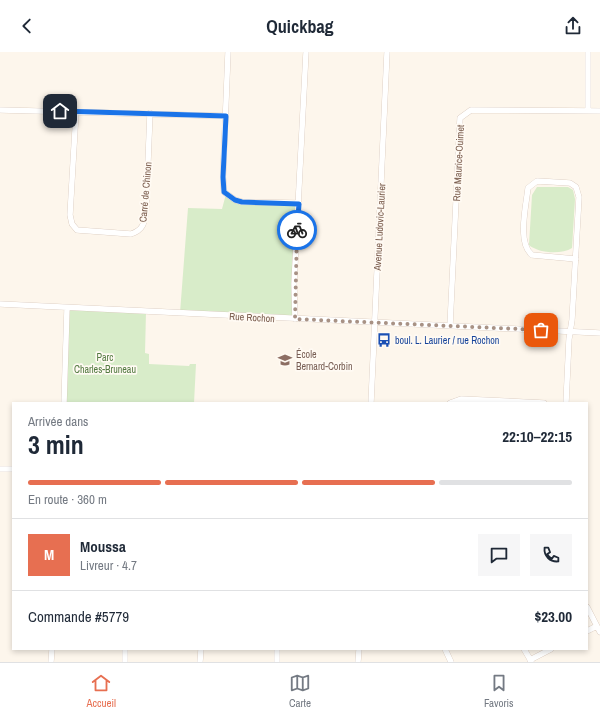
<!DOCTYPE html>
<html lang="fr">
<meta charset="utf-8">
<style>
body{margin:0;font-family:"Archivo Narrow",sans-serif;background:#f6f6f7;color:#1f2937;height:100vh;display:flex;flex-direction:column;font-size:15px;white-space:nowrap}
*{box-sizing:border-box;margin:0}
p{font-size:13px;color:#747a83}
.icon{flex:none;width:22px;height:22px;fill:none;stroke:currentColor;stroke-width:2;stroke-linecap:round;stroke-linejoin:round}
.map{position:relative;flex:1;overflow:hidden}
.details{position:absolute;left:12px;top:350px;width:576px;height:248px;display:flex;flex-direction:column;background:#fff;border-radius:0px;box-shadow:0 2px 6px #0003}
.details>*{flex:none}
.pin{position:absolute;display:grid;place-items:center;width:34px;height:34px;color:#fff;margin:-17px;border-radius:8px;box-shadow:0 2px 6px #0006}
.courier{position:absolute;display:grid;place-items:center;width:40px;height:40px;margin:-20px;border:3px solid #1a73e8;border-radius:50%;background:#fff;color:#222;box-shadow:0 1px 5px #0007}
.overview em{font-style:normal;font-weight:700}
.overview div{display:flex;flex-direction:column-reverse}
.overview{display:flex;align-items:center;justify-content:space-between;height:68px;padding:0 16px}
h1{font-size:26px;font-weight:700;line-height:30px}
.bar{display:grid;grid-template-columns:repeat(4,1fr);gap:6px 4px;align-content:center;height:48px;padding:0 16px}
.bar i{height:5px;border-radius:3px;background:#e0e1e3}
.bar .current{background:#e76f51}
.bar p{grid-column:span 4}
.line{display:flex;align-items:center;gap:10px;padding:0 16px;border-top:1px solid #e0e1e3}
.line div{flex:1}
.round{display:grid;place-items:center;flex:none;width:42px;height:42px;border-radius:0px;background:#f6f6f7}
header{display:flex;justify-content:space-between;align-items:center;height:52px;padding:0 16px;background:#fff;font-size:18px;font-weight:700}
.tabs{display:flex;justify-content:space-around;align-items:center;height:56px;border-top:1px solid #e0e1e3;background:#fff;font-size:11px;color:#747a83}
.tabs a{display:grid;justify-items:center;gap:2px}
.tabs .current{color:#e76f51}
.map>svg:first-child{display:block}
.green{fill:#d8ecc9}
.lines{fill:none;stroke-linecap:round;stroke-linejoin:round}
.street-casing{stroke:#d1beb0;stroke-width:6}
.street{stroke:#fff;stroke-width:5.5}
.done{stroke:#a89285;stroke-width:4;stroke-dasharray:0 7.2}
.route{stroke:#1a73e8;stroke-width:5}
.labels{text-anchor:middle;stroke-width:3.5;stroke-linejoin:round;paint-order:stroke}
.street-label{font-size:10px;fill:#7a5c4d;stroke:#fffaf3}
.transit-label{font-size:10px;fill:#164399;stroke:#fffaf3;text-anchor:start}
.education-label{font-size:10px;fill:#785e54;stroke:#fffaf3;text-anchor:start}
.park-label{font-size:10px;fill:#537a41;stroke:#fffaf3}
</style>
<header><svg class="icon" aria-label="back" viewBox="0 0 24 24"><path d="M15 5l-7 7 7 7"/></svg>Quickbag<svg class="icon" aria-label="share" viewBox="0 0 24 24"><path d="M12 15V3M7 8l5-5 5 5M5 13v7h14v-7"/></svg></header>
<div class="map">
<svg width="600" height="610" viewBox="0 0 600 610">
<rect width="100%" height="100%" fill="#fdf6ec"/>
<path class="green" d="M537,135H568L573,138L575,147L572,196C561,203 538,201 529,193L532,143Z
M226,142L234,148L297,152L294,267L180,261L188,156L222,157Z
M67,256L146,260L145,301L149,302V312L189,314L190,312H196L194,351H64Z"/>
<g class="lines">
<defs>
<path id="street" d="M228,0L223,125L224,140L235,148L242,150L299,151
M588,0V59
M0,58L226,64
M76,60L70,163L72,172L77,178L131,182C143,178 144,172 146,160L150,61
M0,252L600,281
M295,267L294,232L306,0
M450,274L460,66L471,58L600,59
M64,351L67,256
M371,351L387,0
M450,351L461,347L544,351
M566,351L569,287L572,268L579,145L576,135L570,131L537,129L528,136C526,154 517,191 532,203L576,207
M0,417H13
M587,555L600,580
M587,579L597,574
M445,597L451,610
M524,597L531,609
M530,608L551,597
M51,610L52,597
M125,610V597
M200,610L201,597
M277,610V597
M358,610L359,597"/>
</defs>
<use href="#street" class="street-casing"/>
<use href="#street" class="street"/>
</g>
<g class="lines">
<path class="done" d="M297,178L295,267L541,278"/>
<path class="route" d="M60,59L226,64L223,125L224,140L235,148L242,150L299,152L297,178"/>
</g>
<defs>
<symbol id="bus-bare" viewBox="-9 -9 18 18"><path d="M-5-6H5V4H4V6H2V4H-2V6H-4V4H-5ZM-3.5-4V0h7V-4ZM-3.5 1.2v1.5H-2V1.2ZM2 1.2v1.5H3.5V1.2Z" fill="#1a4fb4" stroke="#fffaf3" stroke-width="2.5" paint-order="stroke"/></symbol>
<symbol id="school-bare" viewBox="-9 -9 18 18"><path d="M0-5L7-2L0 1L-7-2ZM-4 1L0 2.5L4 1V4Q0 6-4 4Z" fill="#8d6e63" stroke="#fffaf3" stroke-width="2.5" paint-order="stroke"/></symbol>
</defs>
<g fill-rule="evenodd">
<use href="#bus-bare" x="374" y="278" width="20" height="20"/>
<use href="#school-bare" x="275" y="298" width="20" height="20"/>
</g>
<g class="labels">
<g class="street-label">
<text transform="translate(458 111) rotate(-87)" y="4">Rue Maurice-Ouimet</text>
<text transform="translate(145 140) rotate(-85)" y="4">Carré de Chinon</text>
<text transform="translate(379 175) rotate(-87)" y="4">Avenue Ludovic-Laurier</text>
<text transform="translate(252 265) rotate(3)" y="4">Rue Rochon</text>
</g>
<g class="transit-label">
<text x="395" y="292">boul. L. Laurier / rue Rochon</text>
</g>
<g class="education-label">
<text x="296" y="306">École<tspan x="296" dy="12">Bernard-Corbin</tspan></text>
</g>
<g class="park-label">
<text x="105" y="309">Parc<tspan x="105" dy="12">Charles-Bruneau</tspan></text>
</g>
</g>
</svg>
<div class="pin" style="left:541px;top:278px;background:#ea580c"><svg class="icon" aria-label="bag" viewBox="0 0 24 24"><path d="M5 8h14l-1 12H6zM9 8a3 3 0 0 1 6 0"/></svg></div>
<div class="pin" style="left:60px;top:59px;background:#1f2937"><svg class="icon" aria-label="home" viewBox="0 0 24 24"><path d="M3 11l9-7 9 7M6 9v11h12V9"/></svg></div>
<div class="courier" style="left:297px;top:178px"><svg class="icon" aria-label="bike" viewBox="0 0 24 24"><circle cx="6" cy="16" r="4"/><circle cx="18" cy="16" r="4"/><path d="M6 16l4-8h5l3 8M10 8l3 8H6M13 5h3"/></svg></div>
<section class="details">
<div class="overview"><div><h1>3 min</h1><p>Arrivée dans</p></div><em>22:10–22:15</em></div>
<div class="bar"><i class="current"></i><i class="current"></i><i class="current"></i><i></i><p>En route · 360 m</p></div>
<div class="line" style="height:72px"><b class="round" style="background:#e76f51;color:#fff">M</b><div><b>Moussa</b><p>Livreur · 4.7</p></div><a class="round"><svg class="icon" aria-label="chat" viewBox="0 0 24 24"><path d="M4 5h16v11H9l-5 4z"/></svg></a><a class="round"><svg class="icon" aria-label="phone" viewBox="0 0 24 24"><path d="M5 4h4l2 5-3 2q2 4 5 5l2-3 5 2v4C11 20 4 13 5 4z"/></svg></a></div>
<div class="line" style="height:52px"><div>Commande #5779</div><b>$23.00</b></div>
</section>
</div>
<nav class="tabs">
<a class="current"><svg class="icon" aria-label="home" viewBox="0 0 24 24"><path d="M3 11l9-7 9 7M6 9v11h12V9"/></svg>Accueil</a>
<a><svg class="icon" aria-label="map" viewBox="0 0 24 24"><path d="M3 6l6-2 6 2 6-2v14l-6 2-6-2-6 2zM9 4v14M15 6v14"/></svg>Carte</a>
<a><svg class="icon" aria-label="saved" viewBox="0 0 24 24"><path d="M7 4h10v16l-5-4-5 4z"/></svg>Favoris</a>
</nav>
